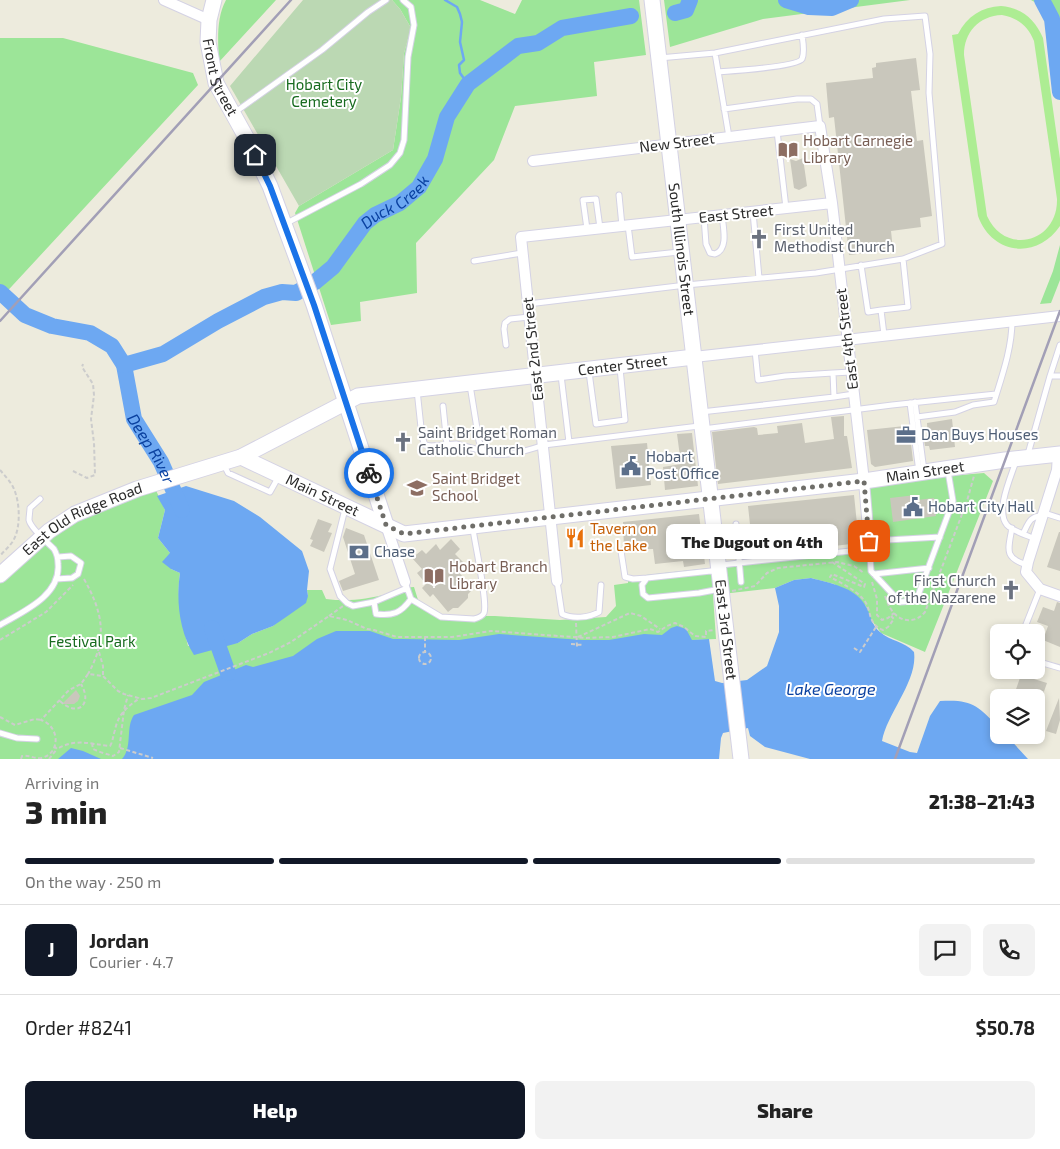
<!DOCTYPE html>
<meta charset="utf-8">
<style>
body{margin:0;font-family:"Exo 2",sans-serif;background:#f2f2f2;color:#222;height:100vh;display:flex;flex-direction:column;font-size:19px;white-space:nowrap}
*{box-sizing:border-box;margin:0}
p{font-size:16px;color:#767676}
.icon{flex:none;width:28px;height:28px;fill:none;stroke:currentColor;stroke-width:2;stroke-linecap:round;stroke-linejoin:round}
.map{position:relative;height:759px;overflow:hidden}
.side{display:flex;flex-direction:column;background:#fff;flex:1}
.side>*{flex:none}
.tools{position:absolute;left:990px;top:624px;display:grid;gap:10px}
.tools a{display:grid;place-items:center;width:55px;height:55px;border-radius:8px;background:#fff;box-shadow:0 2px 8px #0003;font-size:25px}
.pin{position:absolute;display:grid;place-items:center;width:42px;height:42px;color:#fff;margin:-21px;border-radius:10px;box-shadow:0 2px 8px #0006}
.courier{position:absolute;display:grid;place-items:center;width:50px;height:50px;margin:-25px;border:4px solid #1a73e8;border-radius:50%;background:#fff;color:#222;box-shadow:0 1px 6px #0007}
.bubble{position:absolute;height:35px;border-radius:8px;background:#fff;box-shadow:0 2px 8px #0003;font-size:16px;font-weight:800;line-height:35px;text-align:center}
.head em{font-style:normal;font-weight:800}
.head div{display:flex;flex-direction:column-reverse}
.head{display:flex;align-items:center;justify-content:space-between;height:85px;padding:0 25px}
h1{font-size:32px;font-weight:800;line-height:38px}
.bar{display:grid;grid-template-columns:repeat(4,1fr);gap:8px 5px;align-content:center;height:60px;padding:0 25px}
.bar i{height:6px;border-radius:4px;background:#e0e0e0}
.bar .current{background:#111827}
.bar p{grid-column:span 4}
.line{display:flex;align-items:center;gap:12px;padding:0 25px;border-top:1px solid #e0e0e0}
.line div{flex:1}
.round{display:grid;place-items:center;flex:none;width:52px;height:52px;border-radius:8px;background:#f2f2f2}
.primary-button{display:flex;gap:10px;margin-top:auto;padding:10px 25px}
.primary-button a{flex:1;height:58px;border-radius:8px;background:#111827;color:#fff;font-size:20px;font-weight:800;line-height:58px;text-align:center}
.primary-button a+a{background:#f2f2f2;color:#222}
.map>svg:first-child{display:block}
.green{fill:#9ce598}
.cemetery{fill:#bbd8b3}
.pitch{fill:#aded93;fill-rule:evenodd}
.water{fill:#6da8f2}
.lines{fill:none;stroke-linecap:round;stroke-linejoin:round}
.stream{stroke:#6da8f2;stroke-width:2.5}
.river{stroke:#6da8f2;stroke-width:16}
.building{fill:#c9c7bc}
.lane-casing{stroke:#d4d2e4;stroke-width:7}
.street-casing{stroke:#d4d2e4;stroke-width:12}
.secondary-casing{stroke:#d4d2e4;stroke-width:17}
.path{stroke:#ccc;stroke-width:2;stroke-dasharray:4 2.5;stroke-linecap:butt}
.lane{stroke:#fff;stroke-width:5}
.street{stroke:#fff;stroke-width:10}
.secondary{stroke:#fff;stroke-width:15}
.rail{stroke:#a29fb6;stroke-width:2.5}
.done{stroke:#6f6e69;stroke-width:5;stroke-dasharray:0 9}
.route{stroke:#1a73e8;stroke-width:6}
.labels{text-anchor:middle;stroke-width:4;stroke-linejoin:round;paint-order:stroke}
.street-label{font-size:15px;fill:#2b2b2b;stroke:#fff}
.park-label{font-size:15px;fill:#186b1f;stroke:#fff}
.education-label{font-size:15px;fill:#785e54;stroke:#fff;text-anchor:start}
.worship-label{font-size:15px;fill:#5b616d;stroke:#fff;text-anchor:start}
.service-label{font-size:15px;fill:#4e5e75;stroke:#fff;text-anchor:start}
.food-label{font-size:15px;fill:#c56008;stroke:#fff;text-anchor:start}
.water-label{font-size:16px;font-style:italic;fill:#0a41a0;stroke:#fff}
</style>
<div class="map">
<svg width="1060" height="759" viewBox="0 0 1060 759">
<rect width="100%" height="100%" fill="#edebdd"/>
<path class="green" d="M226,0H276L219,62C218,42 216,18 226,0Z
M392,0H480L515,14L522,0H639L646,55L594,62L597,96L515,106L494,160L416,243L417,293L360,302L361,321L331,325L295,213L299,206L393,150L401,97L404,53L411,28L400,9Z
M664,0H910L763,19L670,47Z
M1031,0H1060V89L1055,90L1047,18L1038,4Z
M0,38H63L193,73L198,85L0,299Z
M1060,245V280L1051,303L1040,304L1053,271Z
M984,473L993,481L925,652L881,633L868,615L866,606L834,584L811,578L794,580L775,588L713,595L716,639L692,640L130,759H0V579L56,530L154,486L165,510L158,538L170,553L171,569L180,573C176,599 182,621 188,646L238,643L252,634L273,626L308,596L307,590H322L326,599C349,602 366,599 388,594C398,591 404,587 414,587L419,603L441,616H495L560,620L606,617L616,606L614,585L628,583V577L872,550L866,483Z"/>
<path class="cemetery" d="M303,0H392L400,9L411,28L404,53L401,97L393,150L299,206L230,86Z"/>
<path class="pitch" d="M1001,6C1022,8 1035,19 1043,38L1060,159V226C1037,260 992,255 978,216L952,35L958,34C967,16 982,7 1001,6ZM1002,15C1018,18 1028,26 1034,41L1057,199C1058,243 1005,256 987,216L964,55C964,32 979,16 1002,15Z"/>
<path class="water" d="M186,486L234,501L260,517L302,551L309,571L307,590L308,596L306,603L289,615L273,626L252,634L238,643L194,655C179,631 176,600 180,573L171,569L162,562L170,553L158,538L165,510L157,496Z
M811,578C829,583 855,587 865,605C871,614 871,625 880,632C890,641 904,641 914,652C918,681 887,713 882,741L910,752L917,753L930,716L940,701C971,699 978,705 999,728V735H1006L1028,759H810L765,747L750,736L748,728L723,733L721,738L719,759H122C133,747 125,728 134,715L192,695L204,682L246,665L253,667L293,656L317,639L336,631H370L393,639H402L459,640L499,634L582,640H609L644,634L662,635L671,628L677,626L686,629L692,640L709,639L715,681L722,683L747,680L767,666L779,632V606L775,588L794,580Z
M71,748L83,751L101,759H58Z"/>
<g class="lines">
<path class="stream" d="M445,0L457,7L460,14L462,22L460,42L464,60L459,65L460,73L468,84"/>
<g class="river">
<path d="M786,0L809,7L832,8L851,0"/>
<path d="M1042,0L1052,19L1060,92"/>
<path d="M675,13L686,10L690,0"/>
<path id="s1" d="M0,292L25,315L52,326L90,333L112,346L124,365L134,419L161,462L182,510"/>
<path id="s2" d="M124,365L163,354L218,321L264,297L282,292L296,293L315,282L333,267L365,223L375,215L400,203L419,187L435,159L447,117L468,84L518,46L538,43L562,28L631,16"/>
<path d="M212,628L228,673"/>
</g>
</g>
<path class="building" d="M916,58L920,90L911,91L917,141L923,140L932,216L920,218L921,227L891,231L893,250L849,255L834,117L829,118L826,83L873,78L872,68L876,67V63Z
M803,158L807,186L799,190L794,188L790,159L796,161Z
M844,416V436H847L852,468L718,484L712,432L754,427L757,428L758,435L778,433L777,426L802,423L805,443L834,439L831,417Z
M952,419L955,447L930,450L929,446H925L924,439H928L927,423Z
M905,426L908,435H910L913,461L875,467L871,464L867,430Z
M692,433L698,486L665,490L663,467L681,464L677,434Z
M647,443L651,485L616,489L611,446Z
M854,495L859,543L834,546L832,533L806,536L805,530L779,533L780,549L753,552L748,506Z
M916,495L917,500L934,498L936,516L893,522L890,498Z
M699,514L705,564L684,567L683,561L655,564L653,549L625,550L624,548L623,522Z
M318,519L332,524L328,532L332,533L324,552L310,546L313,540L310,539Z
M346,528L364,535L379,580L343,591L339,581L355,574L343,537Z
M1059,532H1060V571L1047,567Z
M451,539L460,549L455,554L464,563L457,570L473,589L468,594V598L458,608H453L448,612L433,594L430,597L422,588L426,584L417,573L422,569L412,558L422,550L426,554L436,544L440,550Z
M1057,602L1060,603V647L1043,640L1048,626L1037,622L1043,607L1054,611Z
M1021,675L1047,683L1042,697L1025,692L1023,698L1014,695Z
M76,690L80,696L78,701L74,704H62Z
M1059,698L1060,720L1056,734L1046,731Z"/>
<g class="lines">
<defs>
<path id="lane" d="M715,53L729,137
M718,72C730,71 797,67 802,59C805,52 803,42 802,35
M724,109L797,99H811L817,104L820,126
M234,113L322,50L368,12L386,0
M777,131L786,208
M619,195L622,226
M753,212L759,278
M704,217L706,244L710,253L715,254C729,249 723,227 722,215
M285,224L361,184L390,165L400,153L404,140L408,57L414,25L411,7L403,0
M628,225L632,257L679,252
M587,229L583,200L596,199L600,228
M474,261L522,253
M861,265L868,312L881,310
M528,304L686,285L816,273L903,259L942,244L929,93L930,54L925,16L884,19L715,53L659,58
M884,335L881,310L908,307L903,259
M506,345L504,329L505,323L510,319L529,317
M589,372L596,424L625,420L620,368
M833,373L851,372
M561,375L569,442
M1050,376H1060
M470,385L479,441L483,451C501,459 526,451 544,445L699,426
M417,390L422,437L425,445L431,446L456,444L483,451
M834,397L854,394
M915,402L924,471
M910,403L919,472
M443,406L447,445
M701,412L834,397L833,373L785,376L758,380L755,350
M917,417L955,412L973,405L994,402C1002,376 1012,348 1012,321
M703,429L892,405L996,394
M1028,454L1050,376L1060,345
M1016,461C1011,477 995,511 1007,525C1014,532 1027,535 1035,539
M224,465L228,473L270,492L279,476
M345,509L330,569L340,596L347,603L353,606L374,602
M1044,513L1060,518
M736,524L741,582
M1012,528C1008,550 1004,558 1027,565
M1023,534C1028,524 1030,515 1043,516
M869,541L940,537
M621,551L625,577L633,579L647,578
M870,553L871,571L900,602L916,601L953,501L948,471
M721,565L869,549
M718,572L711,571L647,578L642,585L643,594L648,598L699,593L720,589
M874,574L929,568
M56,579L72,578L78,574L81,563L71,556L58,557
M557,581L562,614C572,619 589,618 599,612L601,585
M405,582L411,599C401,613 393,616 376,614L374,602L407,588
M411,599L441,617L474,619C478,618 482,617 484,613C488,603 475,544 473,529
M0,625C22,612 61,596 58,564C58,558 57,554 54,549C47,542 31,529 29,520C29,516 30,511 30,508L40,499
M1023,632L1040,589
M1036,661L1060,668
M0,733L17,738L37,739"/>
<path id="street" d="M164,0L209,20
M533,161L820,126L832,203L864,481L870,553
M694,357L1060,316
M1058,454L1057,470L1028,562L1026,572L1040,589L1060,596
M386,525L405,582
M557,581L521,237L832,203"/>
<g id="secondary">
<path id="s3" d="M214,0L209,20L208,42L216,83L247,139L270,186L314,305L386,525"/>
<path id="s4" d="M652,0L741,759"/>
<path id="s5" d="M241,457L404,534L864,481L1005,460L1060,454"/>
<path id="s6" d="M0,575L49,531L75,514L137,489L241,457L358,396L694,357"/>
</g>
</defs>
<use href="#lane" class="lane-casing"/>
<use href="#street" class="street-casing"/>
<use href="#secondary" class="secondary-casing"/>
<path class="path" d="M0,470C5,476 11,482 14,489C20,503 21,528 13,541C10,546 4,551 0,556
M73,471L87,478L95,475L94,443L91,419L94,395L93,384L82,367L83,364
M832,562L865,584L864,587L832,574L830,577C841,583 856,590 864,600C872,610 867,624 883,630L888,627L894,619L891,616
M84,579C103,613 108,638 88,674
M872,582L877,599V615L882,620L888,618L894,613
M732,591L755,586L767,573L778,568L837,562L854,566L864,573
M885,596C887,602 889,607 893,612C902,623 916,623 925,612L967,501L974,476
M329,616L343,606
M576,623L577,648
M425,637V652
M578,637L630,613L641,616L660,629
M0,640L46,612L73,585
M571,644L584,645
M854,648L860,652L876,627
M419 658a6 6 0 1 1 12 0a6 6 0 1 1-12 0Z
M99,652L103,666V676
M60,701C78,718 93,704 81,684
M0,717L15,725L35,719L41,720
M92,743L93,749C99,752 107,754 113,756L119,752L124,710L128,695
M54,746L57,749C76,738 89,744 110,746C113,741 113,736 115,730C118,714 127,707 140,698
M120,748L153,758
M21,759L22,756C31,755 34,759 41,758C61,754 60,726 41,720L69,690L81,684L88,674L103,676L118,691L124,694L142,699L151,698L269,653L291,642L329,616L347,620L367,629L374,630L397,637H452L491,631L586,638L613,637L650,629L658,632L667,626L675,623L684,627L695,636L706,637V631L714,630
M49,759L57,749"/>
<use href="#lane" class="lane"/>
<use href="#street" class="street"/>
<use href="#secondary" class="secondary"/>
<path class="rail" d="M0,321L291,0
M895,759L1060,311"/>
</g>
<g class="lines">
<path class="done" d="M369,473L386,525L404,534L864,481L869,541"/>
<path class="route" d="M255,155L270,186L314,305L369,473"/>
</g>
<defs>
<symbol id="library-bare" viewBox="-9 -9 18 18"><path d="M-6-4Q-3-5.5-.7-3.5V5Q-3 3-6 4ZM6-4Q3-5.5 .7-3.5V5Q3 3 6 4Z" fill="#8d6e63" stroke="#fff" stroke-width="2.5" paint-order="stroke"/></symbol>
<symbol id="church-bare" viewBox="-9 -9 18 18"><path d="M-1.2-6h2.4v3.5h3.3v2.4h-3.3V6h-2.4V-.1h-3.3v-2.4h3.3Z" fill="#6b7280" stroke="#fff" stroke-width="2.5" paint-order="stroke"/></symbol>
<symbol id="office-bare" viewBox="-9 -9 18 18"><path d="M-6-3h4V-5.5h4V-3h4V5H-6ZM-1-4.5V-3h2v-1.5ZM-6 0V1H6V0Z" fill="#5c6f8a" stroke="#fff" stroke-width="2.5" paint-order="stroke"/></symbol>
<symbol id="civic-bare" viewBox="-9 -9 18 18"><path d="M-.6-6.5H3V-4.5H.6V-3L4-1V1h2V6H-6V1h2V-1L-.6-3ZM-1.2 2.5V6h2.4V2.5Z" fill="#5c6f8a" stroke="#fff" stroke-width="2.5" paint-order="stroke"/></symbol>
<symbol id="school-bare" viewBox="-9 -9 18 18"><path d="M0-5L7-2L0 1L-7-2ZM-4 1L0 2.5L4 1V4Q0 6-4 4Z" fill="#8d6e63" stroke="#fff" stroke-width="2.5" paint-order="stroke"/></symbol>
<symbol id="restaurant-bare" viewBox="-9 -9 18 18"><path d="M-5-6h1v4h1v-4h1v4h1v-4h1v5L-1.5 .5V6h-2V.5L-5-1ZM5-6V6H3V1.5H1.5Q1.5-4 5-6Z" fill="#e8710a" stroke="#fff" stroke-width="2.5" paint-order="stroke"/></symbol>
<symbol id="bank-bare" viewBox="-9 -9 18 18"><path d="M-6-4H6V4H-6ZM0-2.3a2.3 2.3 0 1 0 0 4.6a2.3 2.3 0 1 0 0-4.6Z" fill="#5c6f8a" stroke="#fff" stroke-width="2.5" paint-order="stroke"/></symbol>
</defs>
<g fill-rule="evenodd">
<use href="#library-bare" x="774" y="136" width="28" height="28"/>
<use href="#church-bare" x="745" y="225" width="28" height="28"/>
<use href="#office-bare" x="892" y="421" width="28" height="28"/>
<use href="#church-bare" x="389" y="428" width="28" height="28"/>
<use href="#civic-bare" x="617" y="452" width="28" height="28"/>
<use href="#school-bare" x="403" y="474" width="28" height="28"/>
<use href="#civic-bare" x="899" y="493" width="28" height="28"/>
<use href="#restaurant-bare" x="561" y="524" width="28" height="28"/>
<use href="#bank-bare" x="345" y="538" width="28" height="28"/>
<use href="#library-bare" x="420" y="562" width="28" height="28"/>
<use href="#church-bare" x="997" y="576" width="28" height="28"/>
</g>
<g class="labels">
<g class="street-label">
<text dy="5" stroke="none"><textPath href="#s3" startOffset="80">Front Street</textPath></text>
<text transform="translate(677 143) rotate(-7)" y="5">New Street</text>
<text transform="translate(736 214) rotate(-6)" y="5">East Street</text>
<text dy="5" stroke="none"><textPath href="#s4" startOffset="251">South Illinois Street</textPath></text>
<text transform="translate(847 339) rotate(-97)" y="5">East 4th Street</text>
<text transform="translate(533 349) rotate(-96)" y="5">East 2nd Street</text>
<text dy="5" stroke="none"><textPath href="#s6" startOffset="671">Center Street</textPath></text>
<text dy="5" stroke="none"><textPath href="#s5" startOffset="705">Main Street</textPath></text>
<text dy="5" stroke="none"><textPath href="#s5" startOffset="90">Main Street</textPath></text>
<text dy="5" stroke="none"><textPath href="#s6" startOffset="101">East Old Ridge Road</textPath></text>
<text dy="5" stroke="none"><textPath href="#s4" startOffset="634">East 3rd Street</textPath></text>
</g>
<g class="park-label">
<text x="324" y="90">Hobart City<tspan x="324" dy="17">Cemetery</tspan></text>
<text x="92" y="647">Festival Park</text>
</g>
<g class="education-label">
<text x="803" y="146">Hobart Carnegie<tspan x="803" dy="17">Library</tspan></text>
<text x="432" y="484">Saint Bridget<tspan x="432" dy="17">School</tspan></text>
<text x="449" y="572">Hobart Branch<tspan x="449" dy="17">Library</tspan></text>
</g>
<g class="worship-label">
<text x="774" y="235">First United<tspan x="774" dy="17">Methodist Church</tspan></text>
<text x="418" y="438">Saint Bridget Roman<tspan x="418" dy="17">Catholic Church</tspan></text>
<text x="996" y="586" text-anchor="end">First Church<tspan x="996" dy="17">of the Nazarene</tspan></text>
</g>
<g class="service-label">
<text x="921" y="440">Dan Buys Houses</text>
<text x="646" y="462">Hobart<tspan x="646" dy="17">Post Office</tspan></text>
<text x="928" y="512">Hobart City Hall</text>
<text x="374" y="557">Chase</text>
</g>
<g class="food-label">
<text x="590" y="534">Tavern on<tspan x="590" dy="17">the Lake</tspan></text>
</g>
<g class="water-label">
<text dy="6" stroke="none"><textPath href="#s2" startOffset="326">Duck Creek</textPath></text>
<text dy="6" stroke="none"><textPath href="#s1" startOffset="239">Deep River</textPath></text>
<text x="831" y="695">Lake George</text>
</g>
</g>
</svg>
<div class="tools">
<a><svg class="icon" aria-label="locate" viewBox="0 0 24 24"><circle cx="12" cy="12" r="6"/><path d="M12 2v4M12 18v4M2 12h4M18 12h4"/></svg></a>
<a><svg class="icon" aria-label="layers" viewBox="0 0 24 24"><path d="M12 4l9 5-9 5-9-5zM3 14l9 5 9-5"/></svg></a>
</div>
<div class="pin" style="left:869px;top:541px;background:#ea580c"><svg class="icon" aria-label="bag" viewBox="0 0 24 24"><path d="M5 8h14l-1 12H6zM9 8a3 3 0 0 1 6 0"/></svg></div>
<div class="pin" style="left:255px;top:155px;background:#1f2937"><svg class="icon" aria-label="home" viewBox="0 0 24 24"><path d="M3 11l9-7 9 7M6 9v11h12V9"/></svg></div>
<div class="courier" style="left:369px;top:473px"><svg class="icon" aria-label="bike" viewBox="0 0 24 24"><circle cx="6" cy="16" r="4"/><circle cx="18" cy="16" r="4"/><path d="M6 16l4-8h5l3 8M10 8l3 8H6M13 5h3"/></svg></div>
<div class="bubble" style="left:666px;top:524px;width:172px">The Dugout on 4th</div>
</div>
<section class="side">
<div class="head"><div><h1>3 min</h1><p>Arriving in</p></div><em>21:38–21:43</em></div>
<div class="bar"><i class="current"></i><i class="current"></i><i class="current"></i><i></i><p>On the way · 250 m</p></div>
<div class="line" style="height:90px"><b class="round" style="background:#111827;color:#fff">J</b><div><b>Jordan</b><p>Courier · 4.7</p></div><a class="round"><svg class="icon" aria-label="chat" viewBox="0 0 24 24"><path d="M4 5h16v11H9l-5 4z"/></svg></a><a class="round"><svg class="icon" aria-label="phone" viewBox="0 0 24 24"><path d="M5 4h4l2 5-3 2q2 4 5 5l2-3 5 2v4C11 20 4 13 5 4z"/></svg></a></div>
<div class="line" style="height:65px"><div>Order #8241</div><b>$50.78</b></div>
<div class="primary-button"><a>Help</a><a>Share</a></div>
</section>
